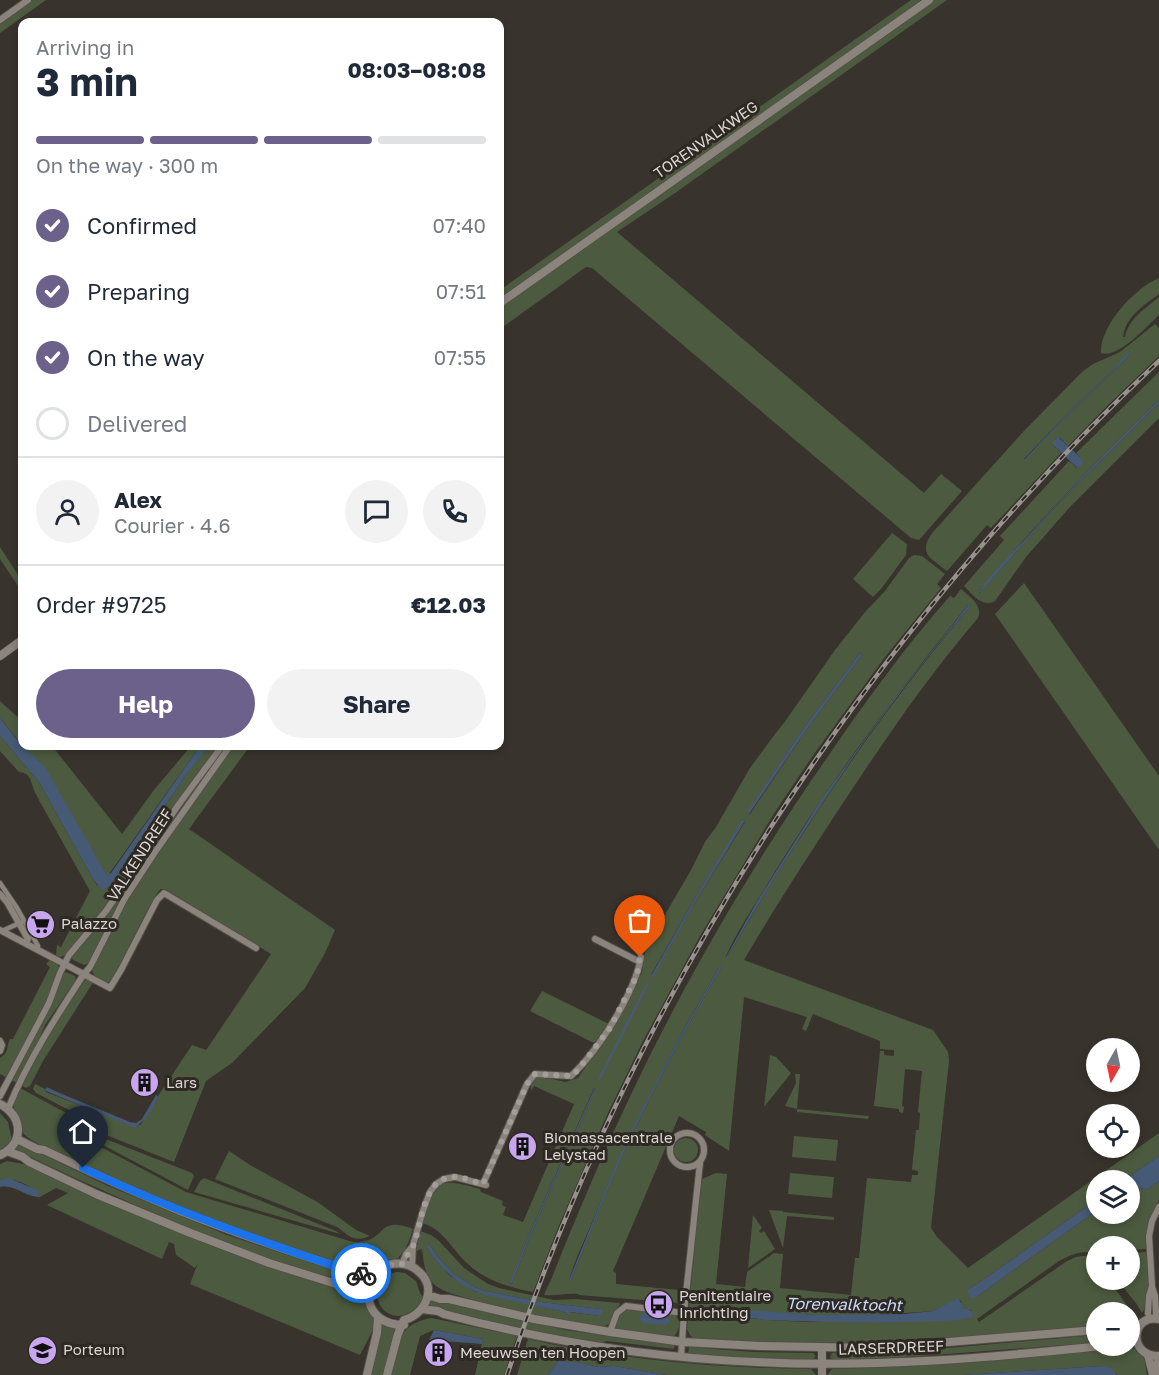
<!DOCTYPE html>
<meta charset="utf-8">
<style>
body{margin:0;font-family:"Golos Text",sans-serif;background:#f2f2f3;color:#1f2937;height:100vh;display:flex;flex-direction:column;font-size:22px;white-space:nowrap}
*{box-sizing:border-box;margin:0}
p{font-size:20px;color:#747a83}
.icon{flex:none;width:33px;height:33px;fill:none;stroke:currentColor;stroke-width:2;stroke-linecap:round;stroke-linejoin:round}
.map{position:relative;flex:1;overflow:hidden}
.details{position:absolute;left:18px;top:18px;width:486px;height:732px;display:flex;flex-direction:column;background:#fff;border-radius:12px;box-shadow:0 3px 9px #0003}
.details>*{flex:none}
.needle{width:39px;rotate:189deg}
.tools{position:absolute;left:1086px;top:1038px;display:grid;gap:12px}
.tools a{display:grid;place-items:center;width:54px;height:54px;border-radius:50%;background:#fff;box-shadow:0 3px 9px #0003;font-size:30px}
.pin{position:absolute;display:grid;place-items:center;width:51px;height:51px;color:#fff;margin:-62px -26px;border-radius:50% 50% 50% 0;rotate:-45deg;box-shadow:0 0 6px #0007}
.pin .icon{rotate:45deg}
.courier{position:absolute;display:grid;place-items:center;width:60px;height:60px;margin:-30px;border:4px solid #1a73e8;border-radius:50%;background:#fff;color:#222;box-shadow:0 2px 8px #0007}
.headline em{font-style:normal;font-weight:700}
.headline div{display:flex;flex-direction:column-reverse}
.headline{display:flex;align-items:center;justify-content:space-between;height:102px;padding:0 18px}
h1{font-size:39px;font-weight:700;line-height:45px}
.bar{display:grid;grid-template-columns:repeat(4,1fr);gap:9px 6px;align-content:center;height:72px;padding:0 18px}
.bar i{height:8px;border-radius:4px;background:#e0e1e3}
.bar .active{background:#6b618a}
.bar p{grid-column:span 4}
.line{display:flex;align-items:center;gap:15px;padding:0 18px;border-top:2px solid #e0e1e3}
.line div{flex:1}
.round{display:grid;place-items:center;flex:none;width:63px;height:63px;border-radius:32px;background:#f2f2f3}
ol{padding:0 18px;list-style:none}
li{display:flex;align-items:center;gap:18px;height:66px}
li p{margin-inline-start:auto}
li .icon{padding:6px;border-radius:50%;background:#6b618a;color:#fff;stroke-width:4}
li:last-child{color:#747a83}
li i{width:33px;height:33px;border:3px solid #e0e1e3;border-radius:50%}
.button{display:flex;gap:12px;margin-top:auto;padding:12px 18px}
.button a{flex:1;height:69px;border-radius:36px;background:#6b618a;color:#fff;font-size:24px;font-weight:700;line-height:69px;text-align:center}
.button a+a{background:#f2f2f3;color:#1f2937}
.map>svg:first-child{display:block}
.green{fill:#4c5b3f;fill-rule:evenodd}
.water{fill:#465975}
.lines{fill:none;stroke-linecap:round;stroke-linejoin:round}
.pedestrian-casing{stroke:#554f4a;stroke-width:6}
.minor-casing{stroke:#554f4a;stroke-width:8}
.tertiary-casing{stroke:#554f4a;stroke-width:9}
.secondary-casing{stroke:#554f4a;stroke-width:10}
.pedestrian{stroke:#8b847d;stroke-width:4.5}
.minor{stroke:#8b847d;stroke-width:6}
.tertiary{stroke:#8b847d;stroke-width:8}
.secondary{stroke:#8b847d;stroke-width:8}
.rail-casing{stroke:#97928e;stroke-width:4.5}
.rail{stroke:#2f2923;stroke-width:2;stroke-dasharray:7;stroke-linecap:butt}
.done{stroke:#a39e9a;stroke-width:6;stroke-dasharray:0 10.8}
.route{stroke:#1a73e8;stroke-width:8}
.labels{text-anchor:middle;stroke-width:6;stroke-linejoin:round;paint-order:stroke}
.street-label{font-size:15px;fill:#dcd7d4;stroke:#2f2923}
.poi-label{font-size:15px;fill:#dcd7d4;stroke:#2f2923;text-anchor:start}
.water-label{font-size:16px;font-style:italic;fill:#c8dcfc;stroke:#2f2923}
</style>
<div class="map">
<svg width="1159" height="1375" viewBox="0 0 1159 1375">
<rect width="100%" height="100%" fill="#39332d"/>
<path class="green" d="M33,0H46L0,33V24Z
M911,0H921L815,78L808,80L786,98L500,301V290Z
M931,0H947L675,193L617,232L924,493L941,474L962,491L919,540L911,538L592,268L586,267L500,329V305Z
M1159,278V294C1143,306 1126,316 1123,337H1125C1129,318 1145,309 1159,297V315C1147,326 1118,359 1101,353C1100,325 1135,288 1159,278Z
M1155,324L1159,328V356L1108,405L1068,446L1060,438H1056L1054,441L1053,445L1061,453L991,528L987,525L947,571C931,558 917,554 933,532L1022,433L1082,372L1093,364L1120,352ZM1129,353V355L1126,359L1071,412L1025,460L1024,459L1070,411L1108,375Z
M1159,372V400C1096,461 1036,524 979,591V594L1060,502L1159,403V418L1069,508L1026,557L995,601C982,608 973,595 964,586L1004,540L1000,536L1069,461L1077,468L1080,457L1076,453Z
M892,533L907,544L906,555L881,589L873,597L853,579Z
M0,547L22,581V592L0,559Z
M914,555L922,556L945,574L937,584L941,588L885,657L814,754L775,812L700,936L643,1041L606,1117L560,1223L533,1292C510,1288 485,1280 468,1264C452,1250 444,1229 422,1223C433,1181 438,1176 480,1189L481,1192L503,1201L502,1205L506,1207L503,1215L523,1222L574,1104L534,1086L531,1091V1082L537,1076L544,1077L565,1082L578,1078L613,1027L642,972L646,947L648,941L659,925L691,870L705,842L716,827L750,768L775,734L784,723L835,650L865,612L885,591L909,558ZM860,653L862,655L807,729L750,814L747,813L805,726ZM743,820L745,822L696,901L653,976L651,975L694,900ZM594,1088H596L529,1239L512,1284H510L527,1239Z
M1024,583L1159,776V850L995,614Z
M961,589C970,597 983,605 978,618C927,677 884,741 841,806C808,856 775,907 744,960L933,1030L948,1052L949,1061L931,1228L937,1237L968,1268L1159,1133V1156L1124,1180H1096V1200L980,1282L968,1289L971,1296L975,1298L1096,1211V1214H1130V1188L1148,1189L1159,1181V1200L1148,1223L1146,1233V1249L1130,1250V1246H1096V1251L1078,1253L1069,1256L1059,1261L977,1319L979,1322L1067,1261L1076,1257L1091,1255L1096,1261V1280H1110L1115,1286L1114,1287L1135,1317L1130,1321V1312H1096V1326L978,1336L845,1343H756L694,1339L690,1335L687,1329L701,1181L702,1179L716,1173L727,1174L716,1284L745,1287L747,1272L774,1253L783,1254L780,1288L851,1295L855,1258H859L867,1178L911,1182L912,1175H918V1171L913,1170L912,1169L916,1130H919L920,1113L918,1112L922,1071L905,1069L902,1106L904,1107L903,1113L899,1112V1109L874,1106L880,1051H884V1055L894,1056V1050L880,1049V1041L813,1014L806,1031L802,1029L807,1017L744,997L729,1151L705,1135L706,1132L679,1116L613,1271L616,1273V1284L679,1290L682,1294V1300L680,1303L579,1295L578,1294C567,1293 556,1296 544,1295C547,1287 550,1283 553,1275C565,1244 578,1213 591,1183C654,1035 732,895 824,762C863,705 904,648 950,596L954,598ZM968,605H970L969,608C909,679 854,754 804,832C777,872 753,914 728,956L725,958C738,929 757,902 773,875C831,780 898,691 968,605ZM720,966L722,967C689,1022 659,1079 631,1137C609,1183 591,1232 571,1280H569C576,1256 589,1231 598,1208C633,1124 674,1044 720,966ZM958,1299L961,1301L962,1308L966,1310H971L974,1315L806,1322L766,1320L751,1318L732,1321L782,1313L816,1315H878L933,1311Z
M0,701L22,721V745L0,718Z
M0,736L39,782L93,879L97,885L105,889L110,886L186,775L208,746H220L106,908L67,955L60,957L56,955L57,945L61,947L90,891L40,802C38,797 34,792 33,787C30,778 29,773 19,772L0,751Z
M23,746H50L56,751L122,834L154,790L191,746H200L109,874H106Z
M233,746H250L189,829L335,930L325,953L305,988L232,1063L206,1081L174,1162L91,1129L69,1110L36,1093L33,1089L35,1084L45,1089L46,1092L136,1127L141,1124L159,1097L158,1096L192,1045L206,1050L211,1043L271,954L165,889C164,889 162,889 161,889C154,892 119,969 111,982H106C100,979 91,976 92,968L133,888Z
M127,887L90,963L84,965L73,960L71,956Z
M50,960L57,964L59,968L53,988L8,1078L0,1074V1058C9,1053 6,1047 10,1039H13L50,967L46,964Z
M66,972L75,976L76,980L45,1025L37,1045L17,1083L11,1080L62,974Z
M87,979L92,982V984L43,1061L30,1086L26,1088L21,1085L49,1031L85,980Z
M542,991L609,1024L608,1025L594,1043L530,1011Z
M770,1055L776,1057L791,1073L764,1107Z
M795,1074H800L797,1109L869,1116L868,1119L797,1112V1109L785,1106L796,1083Z
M20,1088L68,1114L82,1137L186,1192L353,1242C360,1242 366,1242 373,1238C380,1234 384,1225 393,1225C400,1224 407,1227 413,1229C406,1249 405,1257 384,1265C380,1266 375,1269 371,1270C346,1275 43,1155 25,1135C19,1128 12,1110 14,1101C16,1097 18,1092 20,1088Z
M0,1113L8,1122L12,1140L7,1145L0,1150Z
M81,1125L93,1134L192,1173L194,1176L188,1190L86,1136L79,1127Z
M794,1136L838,1140L836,1161L792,1157Z
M674 1150a12 12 0 1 1 24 0a12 12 0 1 1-24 0Z
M18,1143L108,1186L227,1235L369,1282L366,1289C340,1281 313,1274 287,1265C194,1232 103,1192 14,1149Z
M229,1151L250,1165L319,1203L356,1230L370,1236C352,1243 350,1236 337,1227L215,1179Z
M7,1161L23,1164L139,1215L340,1288C357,1297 376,1304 375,1326L360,1355L190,1284L198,1263L195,1268L176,1255L174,1244L169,1242L162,1259L47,1205L68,1193L56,1188L40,1197C33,1185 13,1177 0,1180V1164Z
M790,1173L834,1177L832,1198L788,1194Z
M204,1178L336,1231L340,1234L194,1192L200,1181Z
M769,1210L783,1211V1212L834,1217V1220L787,1216L783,1248Z
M753,1215L762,1228L759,1231L761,1233L764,1231L775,1249L748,1268Z
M420,1231L431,1235L438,1240L464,1268L488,1284L499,1288L554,1300L576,1299L619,1303L620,1304L615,1310L609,1324L602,1327C556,1318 510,1311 466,1298C457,1295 444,1292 436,1286C424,1276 424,1263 422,1249L416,1251ZM427,1244L430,1245L438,1257L453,1273L471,1285L481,1290L541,1302L601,1309L600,1316L569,1312L568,1315L566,1314L565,1312L474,1291L450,1276L435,1259L427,1248Z
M1146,1252C1148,1268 1151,1299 1142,1313L1136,1303L1117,1280H1130V1253Z
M397,1272L405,1273L416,1281L420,1293L423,1297C417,1312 397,1324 383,1309C378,1304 378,1297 374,1292C378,1280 386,1274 397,1272Z
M430,1299L565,1330L675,1345L674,1349L607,1341L599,1343L526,1330L428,1306Z
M631,1309L675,1315C683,1322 679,1329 674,1337L616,1329C617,1319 619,1312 631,1309Z
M432,1318L517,1336L504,1375H475L483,1339L434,1330L420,1336L410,1375H390L402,1336C408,1324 420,1320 432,1318Z
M381,1325L396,1328L384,1375H371Z
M1096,1335V1343H1092L934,1355L873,1359L832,1360L830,1357L832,1353L948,1348Z
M528,1339C620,1360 716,1368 811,1369L816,1375H666L614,1366L599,1367L576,1362H563L561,1351L559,1360L548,1375H517Z
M689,1347L753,1352L813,1353L816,1356L812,1360L720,1357L688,1354Z
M1127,1347C1145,1350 1145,1359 1147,1375H1117V1374L1102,1366L962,1375H827L832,1369L885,1367Z"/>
<path class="water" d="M1129,352V355L1126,359L1071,412L1025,461L1024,460L1070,411L1108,375Z
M1159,400V403L1060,502L981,592L978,593C991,573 1010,555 1027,537C1069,490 1113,444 1159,400Z
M1058,437L1080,457L1083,462L1082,464L1078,468L1074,465L1053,445V441Z
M969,604L970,605L969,608C876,715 799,834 728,956L726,959H725L756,903L821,800L893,700Z
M860,653L862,655L807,729L749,814L747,812L805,726Z
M0,718L22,746L45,767L106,874H109L111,873L200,746H209L186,775L110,886L105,889H101L93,879L39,782L0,736Z
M742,820L745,821L696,901L653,977L651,976L694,900Z
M720,966L722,967C689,1022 659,1079 631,1137C609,1184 591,1232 571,1280H569C589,1232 607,1183 629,1136C657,1078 688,1021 720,966Z
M647,982L649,983L600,1080L598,1079Z
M47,1087L57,1092L130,1122L136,1123L142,1119L156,1095L159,1097L147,1117L135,1128L46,1091L45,1089Z
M595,1087L596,1088L529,1239L512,1284L510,1283L527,1239Z
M1159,1156V1181L1148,1189L1130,1188V1180H1124Z
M9,1178L37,1190L40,1197C26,1198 16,1184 0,1187V1180Z
M1096,1200V1211L975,1298L973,1299L969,1296L967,1291L968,1289L980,1282Z
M427,1244L430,1245L438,1257L453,1273L471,1285L481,1290L541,1302L601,1309L603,1311L600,1316L570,1312L569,1315L566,1314L565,1312L486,1295C460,1288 442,1270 427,1248Z
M958,1298L963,1306L962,1308L972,1311L974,1315L972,1317C956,1322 931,1321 913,1322C864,1323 815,1322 766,1320C761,1320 756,1318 751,1318C738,1318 728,1325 716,1317L717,1312L720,1308L816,1315L904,1314L933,1311Z
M643,1312L666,1314L670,1321L666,1325L643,1323L639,1320Z
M434,1330L483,1339L482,1344L429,1340Z
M561,1350L565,1351L563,1362H576L599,1367L614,1366L666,1375H548L559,1360Z
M1102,1366L1111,1368L1117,1375H962Z"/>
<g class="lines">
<defs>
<path id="pedestrian" d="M0,883L17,908L38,946L37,949
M2,931L22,922"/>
<path id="minor" d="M0,20L28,0
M0,894L7,902L28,939L25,943
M0,930L110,988L121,970L157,900L164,893L256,948
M595,939L640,962
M0,1041L2,1045L0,1051
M0,1096L49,1003L60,973L69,955L106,911L179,804L222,746
M8,1109C28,1060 56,1017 84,974L90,967L125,898L155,852L230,746
M670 1150a17 17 0 1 1 34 0a17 17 0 1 1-34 0Z
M483,1184L527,1084L535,1074L571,1076C598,1051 635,993 641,957
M402,1264L406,1254L413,1246
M412,1267L413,1245L423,1211L430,1192L436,1184L444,1179L455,1177L486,1185
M1152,1287L1155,1296L1156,1313
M1148,1313L1149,1296L1152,1286L1149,1236L1152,1221L1159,1207
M610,1332L617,1313L626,1306L684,1313
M681,1357L684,1313L700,1163"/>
<path id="tertiary" d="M500,303L929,0
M0,656L22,640
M1148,1355L1153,1375
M822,1375V1348
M1155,1375L1159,1358"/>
<path id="secondary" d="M0,1104C23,1115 25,1144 0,1155
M17,1139L37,1149L44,1150C88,1171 132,1191 178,1210C228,1230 280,1248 332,1265C343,1269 360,1276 372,1274C376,1273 380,1269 384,1267C394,1261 410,1263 418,1271C438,1287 426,1314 404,1320L398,1334L387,1375
M7,1151L23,1157L29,1162L96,1194L188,1232L269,1263L346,1287L368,1299
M385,1271C355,1291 370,1326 404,1325
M428,1295L440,1299H449L534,1319L610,1332L683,1342L760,1346L875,1348L1096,1330
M422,1309L438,1311L444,1314C546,1341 651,1358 757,1362C872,1368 987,1358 1102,1346
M1159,1319C1131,1313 1127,1357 1159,1356
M367,1375L377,1333L378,1317"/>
</defs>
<use href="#pedestrian" class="pedestrian-casing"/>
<use href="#minor" class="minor-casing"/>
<use href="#tertiary" class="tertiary-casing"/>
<use href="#secondary" class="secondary-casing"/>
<use href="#pedestrian" class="pedestrian"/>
<use href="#minor" class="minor"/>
<use href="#tertiary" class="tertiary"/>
<use href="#secondary" class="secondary"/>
<defs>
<path id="rail" d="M507,1375C636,990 863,639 1159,361"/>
</defs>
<use href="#rail" class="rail-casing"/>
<use href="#rail" class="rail"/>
</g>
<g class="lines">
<path class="done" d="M361,1273L370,1274L388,1265L402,1264C405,1257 411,1251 414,1244C422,1223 423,1176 455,1177C464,1177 474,1182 483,1184L527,1084L535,1074L571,1076L578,1070L610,1028L637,975L640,957"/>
<path class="route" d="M83,1168C171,1210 263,1242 355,1273H361"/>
</g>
<defs>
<symbol id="supermarket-disc" viewBox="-11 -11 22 22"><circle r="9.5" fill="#c8a6ef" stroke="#2f2923"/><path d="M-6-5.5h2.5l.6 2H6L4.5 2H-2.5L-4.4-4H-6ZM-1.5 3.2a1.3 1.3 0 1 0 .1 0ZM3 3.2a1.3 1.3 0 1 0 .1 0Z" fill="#111"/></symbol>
<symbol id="building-disc" viewBox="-11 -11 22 22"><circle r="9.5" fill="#c8a6ef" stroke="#2f2923"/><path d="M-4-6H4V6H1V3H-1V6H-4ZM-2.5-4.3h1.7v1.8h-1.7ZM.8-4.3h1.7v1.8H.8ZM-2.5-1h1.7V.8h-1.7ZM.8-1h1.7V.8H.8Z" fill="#111"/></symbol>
<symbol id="bus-disc" viewBox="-11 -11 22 22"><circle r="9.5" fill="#c8a6ef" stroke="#2f2923"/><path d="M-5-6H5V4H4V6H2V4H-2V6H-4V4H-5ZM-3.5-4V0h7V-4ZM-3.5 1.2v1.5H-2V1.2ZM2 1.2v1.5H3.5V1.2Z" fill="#111"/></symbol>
<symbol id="school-disc" viewBox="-11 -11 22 22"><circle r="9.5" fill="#c8a6ef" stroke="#2f2923"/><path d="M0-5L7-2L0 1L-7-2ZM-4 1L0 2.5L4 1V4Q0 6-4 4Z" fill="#111"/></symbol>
</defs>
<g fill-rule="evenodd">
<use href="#supermarket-disc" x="24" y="908" width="33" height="33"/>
<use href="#building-disc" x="128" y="1066" width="33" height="33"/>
<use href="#building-disc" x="506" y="1130" width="33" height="33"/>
<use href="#bus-disc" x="642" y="1288" width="33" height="33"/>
<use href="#school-disc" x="26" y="1334" width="33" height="33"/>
<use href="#building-disc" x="422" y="1336" width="33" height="33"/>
</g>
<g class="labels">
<g class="street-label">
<text transform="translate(706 140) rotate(-35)" y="5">TORENVALKWEG</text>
<text transform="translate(140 855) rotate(-57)" y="5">VALKENDREEF</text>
<text transform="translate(891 1348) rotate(-2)" y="5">LARSERDREEF</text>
</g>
<g class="poi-label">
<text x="61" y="929">Palazzo</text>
<text x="166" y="1088">Lars</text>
<text x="544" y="1143">Biomassacentrale<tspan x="544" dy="17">Lelystad</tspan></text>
<text x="679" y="1301">Penitentiaire<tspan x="679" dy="17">Inrichting</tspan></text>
<text x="63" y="1355">Porteum</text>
<text x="460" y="1358">Meeuwsen ten Hoopen</text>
</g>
<g class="water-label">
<text transform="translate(844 1304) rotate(1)" y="6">Torenvalktocht</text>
</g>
</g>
</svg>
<div class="tools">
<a><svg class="needle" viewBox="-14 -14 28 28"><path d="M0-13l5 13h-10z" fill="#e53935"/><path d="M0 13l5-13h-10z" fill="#747a83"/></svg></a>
<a><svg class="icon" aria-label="locate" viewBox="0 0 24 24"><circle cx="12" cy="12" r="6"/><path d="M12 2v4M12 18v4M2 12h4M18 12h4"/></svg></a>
<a><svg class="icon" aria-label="layers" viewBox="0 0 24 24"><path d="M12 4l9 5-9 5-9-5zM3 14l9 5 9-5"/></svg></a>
<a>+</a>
<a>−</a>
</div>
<div class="pin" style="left:640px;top:957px;background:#ea580c"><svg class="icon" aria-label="bag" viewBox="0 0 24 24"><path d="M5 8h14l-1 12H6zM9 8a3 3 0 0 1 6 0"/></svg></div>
<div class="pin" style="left:83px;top:1168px;background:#1f2937"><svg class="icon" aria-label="home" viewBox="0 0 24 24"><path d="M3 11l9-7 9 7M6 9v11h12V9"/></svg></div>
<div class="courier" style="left:361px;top:1273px"><svg class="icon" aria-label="bike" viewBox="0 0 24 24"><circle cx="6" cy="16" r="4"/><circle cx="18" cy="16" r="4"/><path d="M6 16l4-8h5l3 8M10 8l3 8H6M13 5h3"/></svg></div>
<section class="details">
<div class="headline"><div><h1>3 min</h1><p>Arriving in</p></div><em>08:03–08:08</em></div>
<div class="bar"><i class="active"></i><i class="active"></i><i class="active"></i><i></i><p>On the way · 300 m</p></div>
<ol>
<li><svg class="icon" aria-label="check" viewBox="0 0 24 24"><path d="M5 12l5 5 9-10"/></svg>Confirmed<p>07:40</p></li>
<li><svg class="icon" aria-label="check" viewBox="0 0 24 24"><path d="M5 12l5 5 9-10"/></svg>Preparing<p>07:51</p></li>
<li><svg class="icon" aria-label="check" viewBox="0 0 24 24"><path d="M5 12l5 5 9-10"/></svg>On the way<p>07:55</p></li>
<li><i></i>Delivered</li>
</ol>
<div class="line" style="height:108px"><a class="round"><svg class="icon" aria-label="person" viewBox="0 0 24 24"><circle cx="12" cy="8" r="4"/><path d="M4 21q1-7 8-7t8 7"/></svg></a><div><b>Alex</b><p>Courier · 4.6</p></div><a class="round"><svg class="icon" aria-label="chat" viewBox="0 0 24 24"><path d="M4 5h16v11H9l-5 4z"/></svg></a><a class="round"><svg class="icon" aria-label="phone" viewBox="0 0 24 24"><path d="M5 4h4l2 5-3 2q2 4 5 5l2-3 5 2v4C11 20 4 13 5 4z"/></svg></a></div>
<div class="line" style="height:78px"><div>Order #9725</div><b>€12.03</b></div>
<div class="button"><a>Help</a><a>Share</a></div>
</section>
</div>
